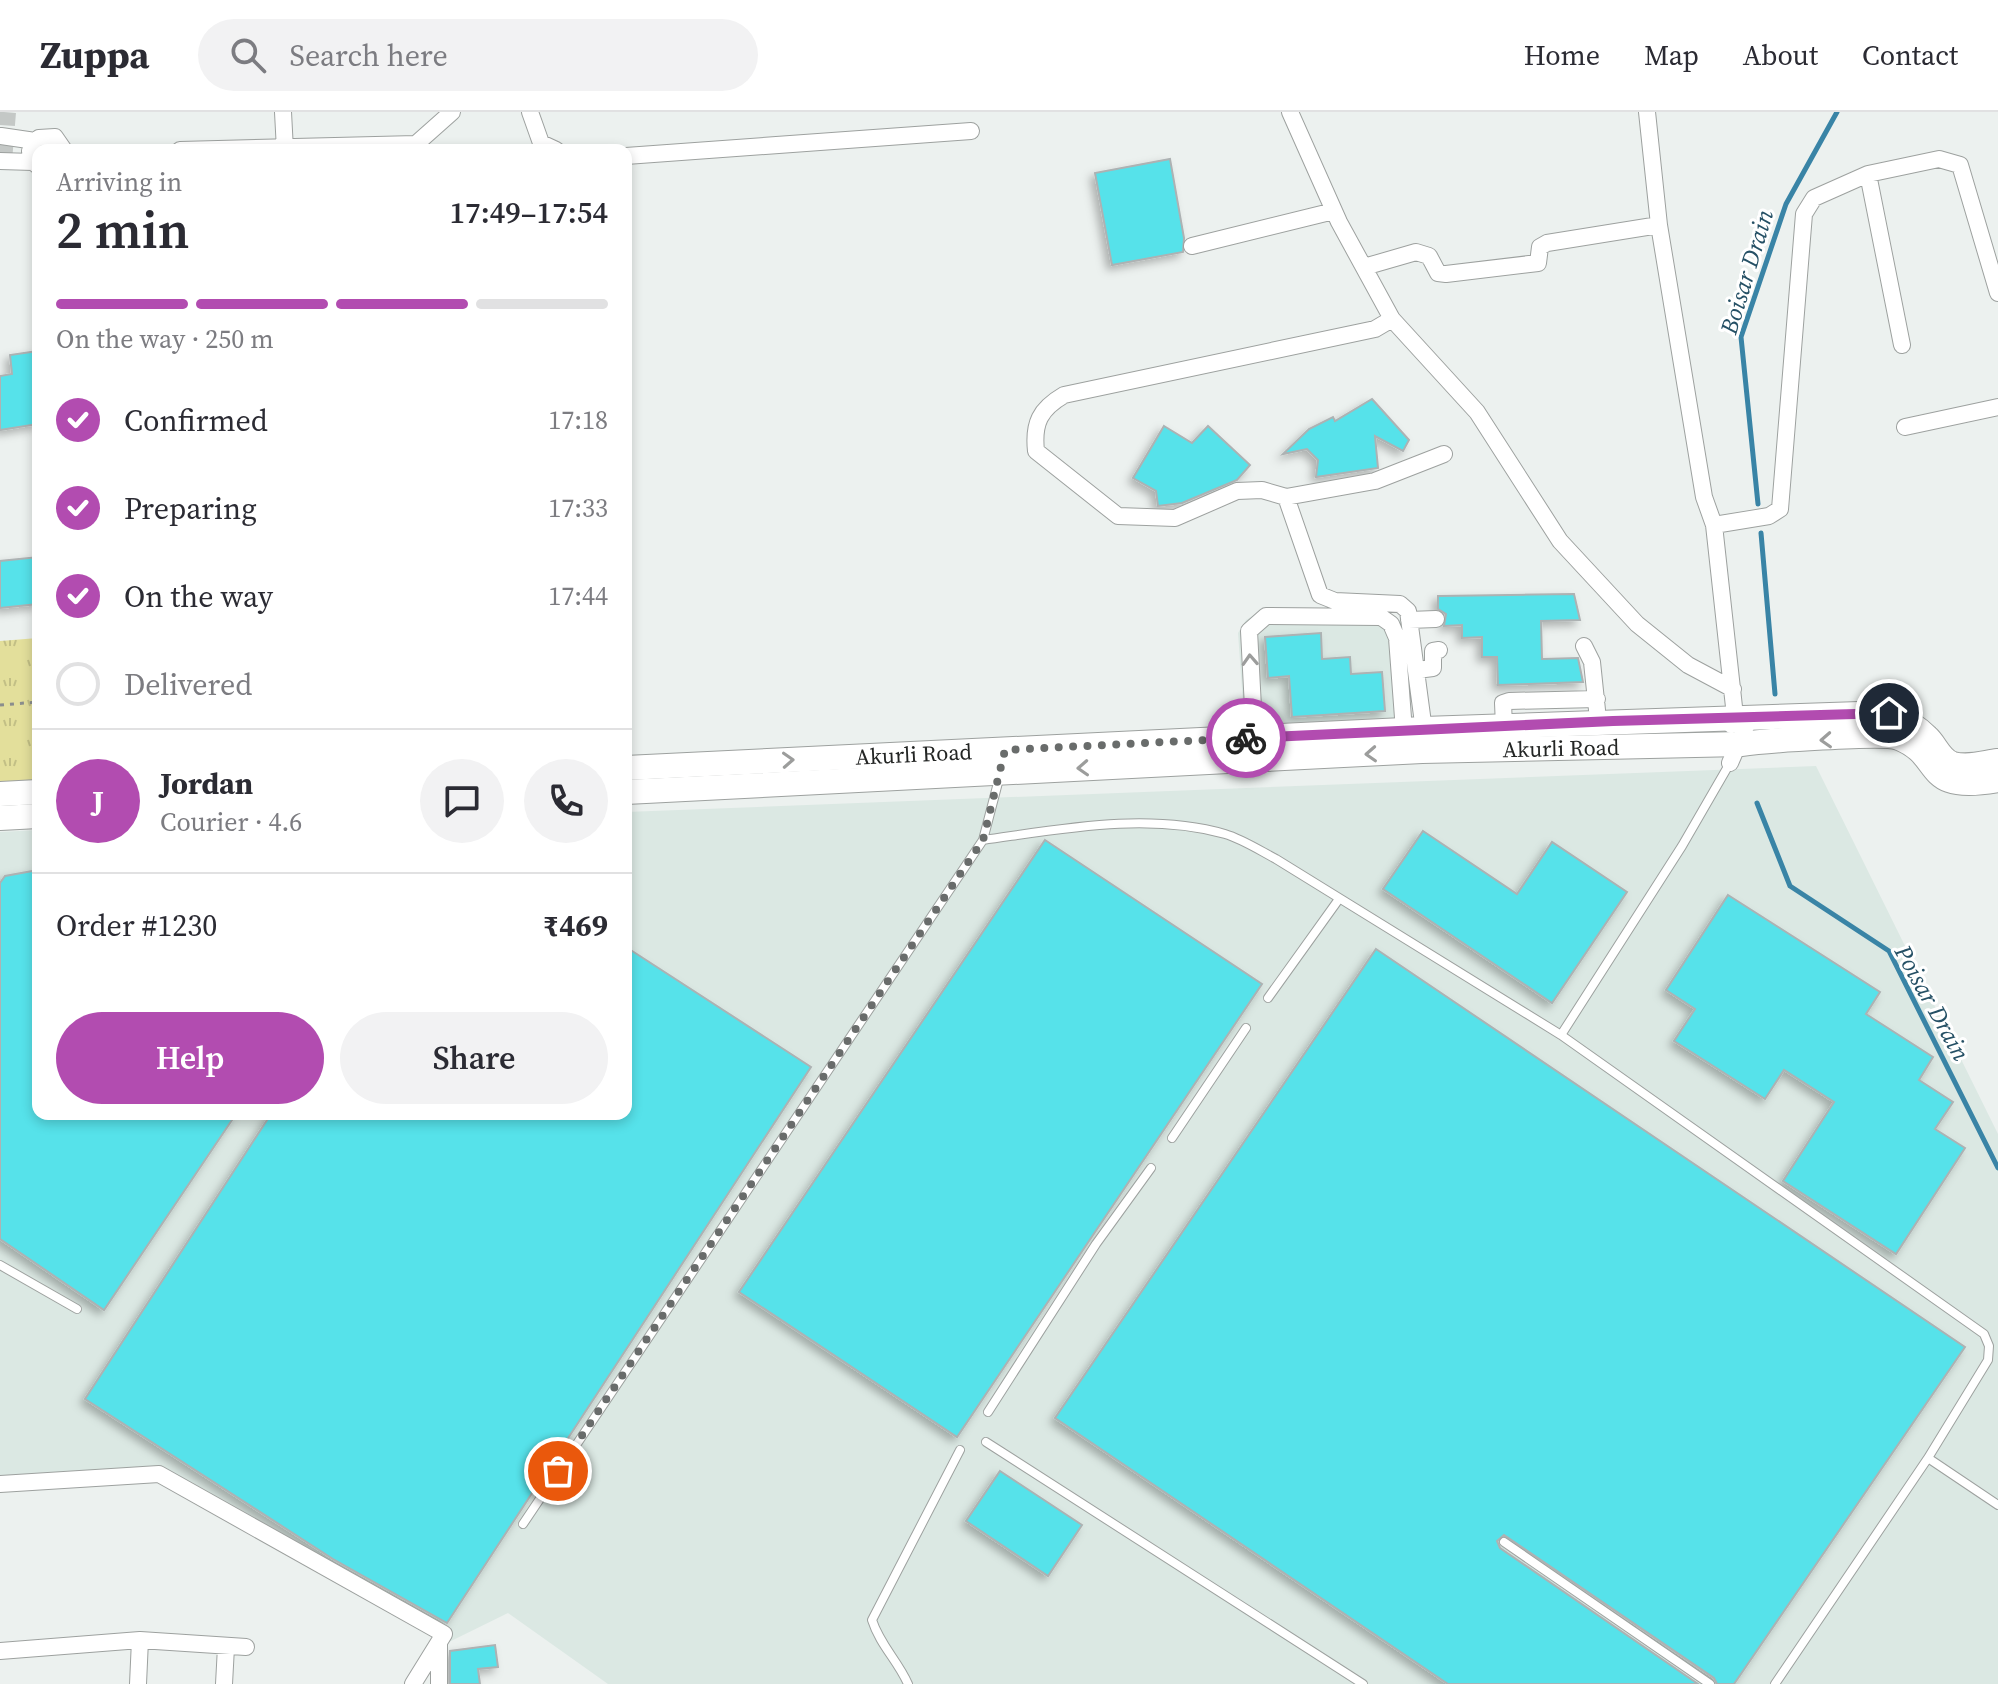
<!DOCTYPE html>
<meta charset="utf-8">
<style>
body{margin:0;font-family:"Source Serif 4",serif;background:#f2f2f3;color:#2b2b33;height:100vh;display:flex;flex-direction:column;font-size:30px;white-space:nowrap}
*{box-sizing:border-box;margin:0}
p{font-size:26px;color:#7c7c81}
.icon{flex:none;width:44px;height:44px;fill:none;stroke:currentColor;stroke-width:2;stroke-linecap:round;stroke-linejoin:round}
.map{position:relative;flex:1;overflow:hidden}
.sheet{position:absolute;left:32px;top:32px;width:600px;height:976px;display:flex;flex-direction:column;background:#fff;border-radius:16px;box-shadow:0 4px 12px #0003}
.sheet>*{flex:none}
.pin{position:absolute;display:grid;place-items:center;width:68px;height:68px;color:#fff;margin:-34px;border:4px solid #fff;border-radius:50%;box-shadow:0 2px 8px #0007}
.courier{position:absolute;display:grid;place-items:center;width:80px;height:80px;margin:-40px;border:6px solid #b24cb0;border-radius:50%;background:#fff;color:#222;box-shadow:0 2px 10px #0007}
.summary em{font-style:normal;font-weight:600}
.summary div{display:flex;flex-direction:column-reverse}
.summary{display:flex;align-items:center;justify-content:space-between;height:136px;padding:0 24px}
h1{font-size:52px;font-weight:600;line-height:60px}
.bar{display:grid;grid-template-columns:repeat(4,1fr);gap:12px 8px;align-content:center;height:96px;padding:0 24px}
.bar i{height:10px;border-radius:6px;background:#e1e1e2}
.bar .current{background:#b24cb0}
.bar p{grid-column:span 4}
.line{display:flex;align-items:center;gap:20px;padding:0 24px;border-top:2px solid #e1e1e2}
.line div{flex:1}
.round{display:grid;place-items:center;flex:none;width:84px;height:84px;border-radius:42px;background:#f2f2f3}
ol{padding:0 24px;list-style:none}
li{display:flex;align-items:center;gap:24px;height:88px}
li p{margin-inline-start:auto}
li .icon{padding:8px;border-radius:50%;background:#b24cb0;color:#fff;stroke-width:4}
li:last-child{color:#7c7c81}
li i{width:44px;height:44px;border:4px solid #e1e1e2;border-radius:50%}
.action{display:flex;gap:16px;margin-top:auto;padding:16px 24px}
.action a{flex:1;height:92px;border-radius:48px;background:#b24cb0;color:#fff;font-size:32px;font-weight:600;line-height:92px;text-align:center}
.action a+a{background:#f2f2f3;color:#2b2b33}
header{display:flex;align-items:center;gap:48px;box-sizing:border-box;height:112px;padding:0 40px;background:#fff;border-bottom:2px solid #e1e1e2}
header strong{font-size:38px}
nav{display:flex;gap:44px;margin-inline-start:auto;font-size:28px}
.search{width:560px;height:72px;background:#f2f2f3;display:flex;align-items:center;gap:20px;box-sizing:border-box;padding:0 28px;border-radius:44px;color:#7c7c81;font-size:30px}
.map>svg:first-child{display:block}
.built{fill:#dbe8e3}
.grass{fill:url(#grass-tufts)}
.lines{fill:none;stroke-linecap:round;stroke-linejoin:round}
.stream{stroke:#3984a6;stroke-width:5}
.building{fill:#56e2ea;stroke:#adb2b3;stroke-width:2;filter:url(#shadow)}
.secondary-tunnel{stroke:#c4c8c6;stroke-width:24;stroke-dasharray:24 12;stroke-linecap:butt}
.lane-casing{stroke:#9da19f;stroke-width:10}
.street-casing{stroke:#9da19f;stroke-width:18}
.secondary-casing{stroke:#9da19f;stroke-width:26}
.path{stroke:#8b8e8d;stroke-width:3;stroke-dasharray:4 6;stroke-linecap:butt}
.lane{stroke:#fff;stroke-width:8}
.street{stroke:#fff;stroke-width:16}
.secondary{stroke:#fff;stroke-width:24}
.oneway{stroke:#9c9d9c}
.done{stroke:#696c6b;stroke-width:8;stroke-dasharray:0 14.4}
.route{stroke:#b24cb0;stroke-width:10}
.labels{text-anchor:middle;stroke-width:6;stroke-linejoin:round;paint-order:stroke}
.street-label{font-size:22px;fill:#232524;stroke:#fff}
.water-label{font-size:24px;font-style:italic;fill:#255065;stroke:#fff}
</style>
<header>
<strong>Zuppa</strong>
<div class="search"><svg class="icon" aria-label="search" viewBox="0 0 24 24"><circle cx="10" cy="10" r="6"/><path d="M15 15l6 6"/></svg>Search here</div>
<nav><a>Home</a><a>Map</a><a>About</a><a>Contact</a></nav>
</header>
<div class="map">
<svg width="1998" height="1572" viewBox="0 0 1998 1572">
<defs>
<pattern id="grass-tufts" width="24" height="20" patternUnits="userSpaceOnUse" patternTransform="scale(2)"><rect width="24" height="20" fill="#e3df9b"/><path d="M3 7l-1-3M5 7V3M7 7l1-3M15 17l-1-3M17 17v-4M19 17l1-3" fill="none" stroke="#c2bf85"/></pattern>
<filter id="shadow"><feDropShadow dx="-4.5" dy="4.5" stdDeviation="4" flood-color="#0004"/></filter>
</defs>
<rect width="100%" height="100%" fill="#ecf1ef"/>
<path class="built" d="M1376,498L1405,510L1411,613L1245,620L1238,521L1246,508L1259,500Z
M1816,654L1998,1022V1572H608L508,1501L449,1530L159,1362L0,1369V720L38,718V1002H626V700Z"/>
<path class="grass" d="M38,526V669L0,670V529Z"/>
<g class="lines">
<path class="stream" d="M1758,392L1741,225L1786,92L1837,0
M1761,421L1775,582
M1757,691L1790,774L1889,839L1998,1056"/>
</g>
<path class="building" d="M1170,47L1184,126L1183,140L1112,153L1095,61Z
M38,239V312L0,318V264L12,262L10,243Z
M1372,287L1409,328L1403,339L1375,324L1378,356L1316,365L1318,348L1307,337L1283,342L1309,317L1333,305L1335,309Z
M1164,314L1192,331L1208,314L1250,353L1237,368L1182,391L1158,394L1156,379L1133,366Z
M38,445V492L0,496V449Z
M1574,482L1580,508L1541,509L1542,547L1578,546L1583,570L1498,573L1497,545H1482V525L1462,526V513L1444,514L1446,502L1438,497V484Z
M1321,521L1322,547L1350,545L1351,562L1382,560L1385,599L1292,605L1289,564L1268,566L1265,525Z
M1423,719L1517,782L1552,730L1627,780L1552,891L1383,777Z
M1045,728L1262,872L957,1325L739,1180Z
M38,758V1002H236L104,1198L0,1127V771L5,764Z
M1728,783L1880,880L1866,902L1933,945L1919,968L1953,990L1935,1017L1965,1036L1896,1142L1783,1069L1834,990L1784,958L1765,987L1674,929L1695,897L1666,878Z
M626,835L811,955L447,1511L333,1447L85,1287L271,1002H626Z
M1376,837L1965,1235L1734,1572H1717L1714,1566L1504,1423L1497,1429L1500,1436L1698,1572H1448L1055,1306Z
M1000,1359L1082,1413L1048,1464L966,1409Z
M495,1533L498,1555L478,1557L480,1572H450V1539Z"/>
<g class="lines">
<path class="secondary-tunnel" d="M0,49L4,0"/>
<defs>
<path id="lane" d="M983,728C1062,717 1147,700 1225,722C1242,727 1259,738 1276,747L1561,923L1984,1222L1989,1234L1988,1248L1928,1346L1775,1572
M1268,886L1339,787
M1561,923L1682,734L1730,651
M1172,1026L1246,916
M0,1153L77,1197
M988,1300L1096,1132L1151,1056
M986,1330L1363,1572
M1928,1346L1998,1393
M523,1412L983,728L1000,663
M1504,1430L1710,1572
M908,1572C898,1549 880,1533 872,1508L960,1338"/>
<path id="street" d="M283,0L285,38
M530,0L541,31L556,38
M1290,0L1339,110L1392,207L1477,300L1560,429L1637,512L1688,553L1733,577
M1647,0L1659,113L1704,385L1714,413L1735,604L1731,613
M1,24L35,29
M416,32L452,0
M180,38L416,32L421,38
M626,44L971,19
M0,49L33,50
M38,54L33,50L30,39L39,26L55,25L64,38
M1868,62L1902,233
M1192,134L1334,99
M1364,155L1416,140L1429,144L1438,161L1446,162L1538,151L1540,135L1547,131L1659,113
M1392,207L1375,217L1064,283C1040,297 1033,311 1036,339L1118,404L1175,406L1237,379L1262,378L1286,385L1375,369L1444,342
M1905,315L1998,295
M1286,385L1320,483L1335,489L1400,492L1408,499L1425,626
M1714,413L1769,404L1780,397L1804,102L1814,86L1868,62L1939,47L1960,53L1998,181
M1409,508L1436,507
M1584,534L1592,550L1597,598
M1417,558L1433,556V539L1439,538
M1504,614L1503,591L1509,589L1597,587
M1255,634L1249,519L1266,504L1381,505L1391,512L1397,526L1404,619
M1730,651L1750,605
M0,1372L159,1362L444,1522L413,1572
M439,1532V1572
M0,1539L140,1528L246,1535
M138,1572L140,1528
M224,1572L226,1535"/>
<g id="secondary">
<path id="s1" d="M626,656L1424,617L1889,601C1904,607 1915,613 1927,625C1936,633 1940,648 1953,652C1968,656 1983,651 1998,649"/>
<path id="s2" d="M626,680L1422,639L1741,632C1763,629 1883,620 1899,626C1946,645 1919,682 1998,668"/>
<path d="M0,682L38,680"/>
<path d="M0,706L38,704"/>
</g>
</defs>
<use href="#lane" class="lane-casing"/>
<use href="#street" class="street-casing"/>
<use href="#secondary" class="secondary-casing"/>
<path class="path" d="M0,593L38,590"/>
<use href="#lane" class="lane"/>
<use href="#street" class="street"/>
<use href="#secondary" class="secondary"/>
</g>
<defs><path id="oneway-chevron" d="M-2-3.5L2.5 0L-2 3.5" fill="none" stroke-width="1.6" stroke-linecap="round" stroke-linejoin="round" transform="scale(2)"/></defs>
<g class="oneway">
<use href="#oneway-chevron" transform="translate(1250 548) rotate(-93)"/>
<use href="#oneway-chevron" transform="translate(1826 628) rotate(177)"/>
<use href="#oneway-chevron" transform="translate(1371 642) rotate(177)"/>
<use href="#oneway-chevron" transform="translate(788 648) rotate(-3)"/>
<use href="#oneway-chevron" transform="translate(1083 656) rotate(177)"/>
</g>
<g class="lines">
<path class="done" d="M558,1359L983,728L1005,638L1246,626"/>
<path class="route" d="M1246,626L1613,609L1889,601"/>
</g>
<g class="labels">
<g class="street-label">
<text dy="8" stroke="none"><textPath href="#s2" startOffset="936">Akurli Road</textPath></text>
<text dy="8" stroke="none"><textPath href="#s1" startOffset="288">Akurli Road</textPath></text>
</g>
<g class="water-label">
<text transform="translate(1747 160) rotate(-73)" y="8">Boisar Drain</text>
<text transform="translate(1932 891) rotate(61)" y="8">Poisar Drain</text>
</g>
</g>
</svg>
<div class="pin" style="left:558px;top:1359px;background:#ea580c"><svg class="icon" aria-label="bag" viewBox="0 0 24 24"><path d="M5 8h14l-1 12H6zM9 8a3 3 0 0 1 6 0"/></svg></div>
<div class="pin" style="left:1889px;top:601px;background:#1f2937"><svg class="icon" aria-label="home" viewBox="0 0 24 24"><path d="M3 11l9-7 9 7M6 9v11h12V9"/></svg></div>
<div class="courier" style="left:1246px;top:626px"><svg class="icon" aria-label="bike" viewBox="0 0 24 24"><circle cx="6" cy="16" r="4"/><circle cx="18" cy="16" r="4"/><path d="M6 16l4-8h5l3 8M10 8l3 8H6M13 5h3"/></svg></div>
<section class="sheet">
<div class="summary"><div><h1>2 min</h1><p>Arriving in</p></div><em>17:49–17:54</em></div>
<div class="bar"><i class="current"></i><i class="current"></i><i class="current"></i><i></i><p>On the way · 250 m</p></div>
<ol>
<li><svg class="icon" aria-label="check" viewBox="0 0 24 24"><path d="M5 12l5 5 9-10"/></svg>Confirmed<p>17:18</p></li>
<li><svg class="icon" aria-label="check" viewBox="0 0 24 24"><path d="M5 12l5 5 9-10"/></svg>Preparing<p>17:33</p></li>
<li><svg class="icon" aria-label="check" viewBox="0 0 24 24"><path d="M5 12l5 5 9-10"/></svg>On the way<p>17:44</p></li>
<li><i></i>Delivered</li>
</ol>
<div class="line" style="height:144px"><b class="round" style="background:#b24cb0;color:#fff">J</b><div><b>Jordan</b><p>Courier · 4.6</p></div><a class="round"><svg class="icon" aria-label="chat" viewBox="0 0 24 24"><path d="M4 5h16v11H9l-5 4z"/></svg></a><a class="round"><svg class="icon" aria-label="phone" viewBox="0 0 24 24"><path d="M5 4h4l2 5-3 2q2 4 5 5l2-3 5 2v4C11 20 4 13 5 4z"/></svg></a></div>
<div class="line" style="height:104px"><div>Order #1230</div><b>₹469</b></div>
<div class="action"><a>Help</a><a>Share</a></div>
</section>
</div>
